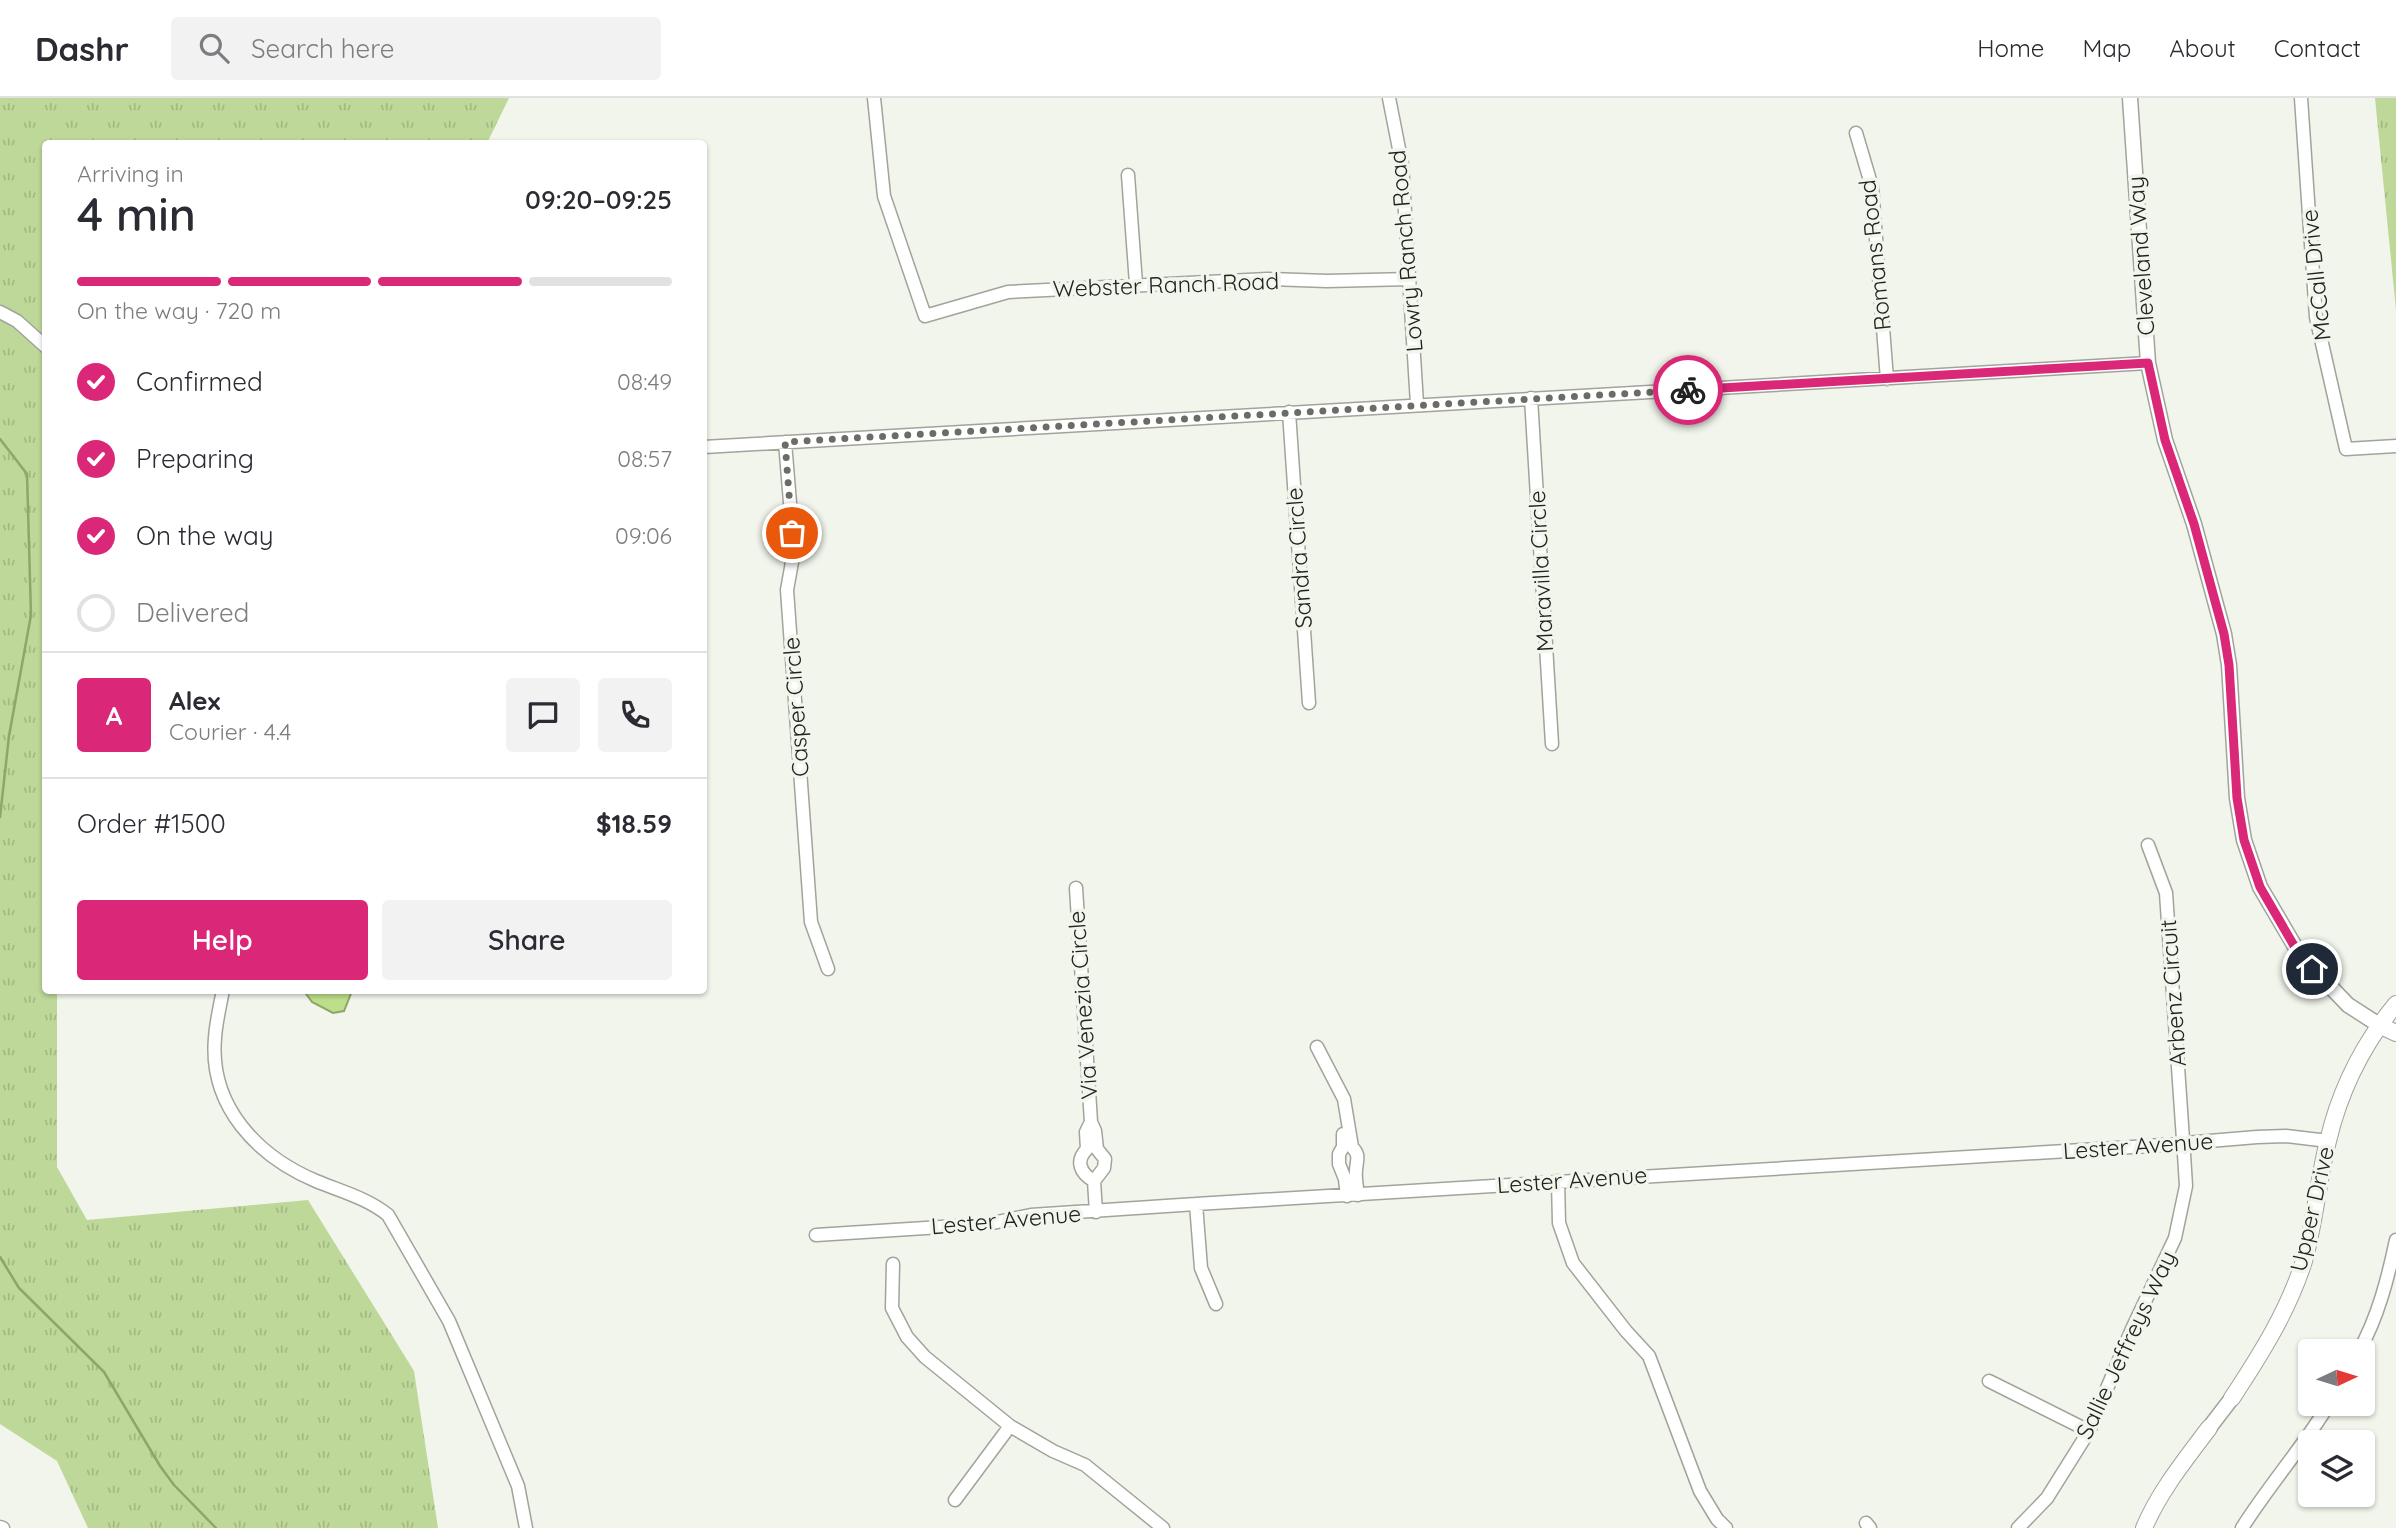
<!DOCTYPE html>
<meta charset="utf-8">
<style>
body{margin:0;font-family:Quicksand,sans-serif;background:#f2f2f3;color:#2b2b33;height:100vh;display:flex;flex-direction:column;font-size:26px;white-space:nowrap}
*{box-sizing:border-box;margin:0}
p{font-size:23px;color:#7c7c81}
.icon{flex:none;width:38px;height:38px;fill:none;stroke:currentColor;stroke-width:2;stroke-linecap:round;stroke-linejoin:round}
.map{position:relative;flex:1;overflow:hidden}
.side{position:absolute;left:42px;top:42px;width:665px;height:854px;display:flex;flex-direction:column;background:#fff;border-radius:7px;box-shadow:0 2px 5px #0004}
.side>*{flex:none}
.needle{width:46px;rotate:86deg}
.buttons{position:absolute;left:2298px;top:1241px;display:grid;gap:14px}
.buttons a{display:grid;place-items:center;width:77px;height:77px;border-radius:7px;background:#fff;box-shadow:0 2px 5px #0004;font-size:35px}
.pin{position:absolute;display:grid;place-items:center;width:60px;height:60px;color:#fff;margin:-30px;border:4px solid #fff;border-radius:50%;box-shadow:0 2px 7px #0007}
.courier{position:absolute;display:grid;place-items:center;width:70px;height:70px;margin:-35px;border:5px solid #db2777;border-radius:50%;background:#fff;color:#222;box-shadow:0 2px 9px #0007}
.summary em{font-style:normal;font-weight:600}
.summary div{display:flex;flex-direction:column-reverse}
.summary{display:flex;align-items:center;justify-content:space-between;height:119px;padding:0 35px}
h1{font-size:46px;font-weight:600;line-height:52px}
.bar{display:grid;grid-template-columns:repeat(4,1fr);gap:10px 7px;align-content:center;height:84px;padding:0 35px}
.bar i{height:9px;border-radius:5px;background:#e1e1e2}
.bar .current{background:#db2777}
.bar p{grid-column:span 4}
.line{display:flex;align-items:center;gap:18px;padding:0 35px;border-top:2px solid #e1e1e2}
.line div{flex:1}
.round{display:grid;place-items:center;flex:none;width:74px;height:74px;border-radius:7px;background:#f2f2f3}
ol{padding:0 35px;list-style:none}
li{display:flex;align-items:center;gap:21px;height:77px}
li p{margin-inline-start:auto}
li .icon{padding:7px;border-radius:50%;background:#db2777;color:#fff;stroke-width:4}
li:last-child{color:#7c7c81}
li i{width:38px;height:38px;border:4px solid #e1e1e2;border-radius:50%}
.primary-button{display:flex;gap:14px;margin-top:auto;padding:14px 35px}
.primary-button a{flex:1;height:80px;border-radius:7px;background:#db2777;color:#fff;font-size:28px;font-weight:600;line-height:80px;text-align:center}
.primary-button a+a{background:#f2f2f3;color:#2b2b33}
header{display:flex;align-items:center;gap:42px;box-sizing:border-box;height:98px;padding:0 35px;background:#fff;border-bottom:2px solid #e1e1e2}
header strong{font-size:33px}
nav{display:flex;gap:38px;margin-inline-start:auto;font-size:24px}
.search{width:490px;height:63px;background:#f2f2f3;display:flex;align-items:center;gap:18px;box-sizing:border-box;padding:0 24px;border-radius:7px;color:#7c7c81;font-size:26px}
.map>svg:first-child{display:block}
.grass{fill:url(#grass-tufts)}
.water{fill:#bddf89;stroke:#8ea669;stroke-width:2}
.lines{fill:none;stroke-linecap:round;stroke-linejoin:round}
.stream{stroke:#8ea669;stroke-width:2.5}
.minor-casing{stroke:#a0a49b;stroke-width:15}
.tertiary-casing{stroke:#a0a49b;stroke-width:17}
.secondary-casing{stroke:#a0a49b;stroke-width:18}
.minor{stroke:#fff;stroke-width:12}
.tertiary{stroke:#fff;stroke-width:14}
.secondary{stroke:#fff;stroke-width:16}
.done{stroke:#6a6c66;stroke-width:7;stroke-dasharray:0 12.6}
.route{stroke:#db2777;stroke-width:9}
.labels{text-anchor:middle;stroke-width:7;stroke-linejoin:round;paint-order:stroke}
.street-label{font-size:23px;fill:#21221f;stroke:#f1f5eb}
</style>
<header>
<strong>Dashr</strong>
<div class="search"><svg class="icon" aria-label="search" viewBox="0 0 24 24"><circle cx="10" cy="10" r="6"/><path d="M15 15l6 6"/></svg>Search here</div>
<nav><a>Home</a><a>Map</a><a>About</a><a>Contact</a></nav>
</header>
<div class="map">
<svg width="2396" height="1430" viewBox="0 0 2396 1430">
<defs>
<pattern id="grass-tufts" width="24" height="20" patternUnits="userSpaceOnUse" patternTransform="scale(1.75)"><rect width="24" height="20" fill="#bed899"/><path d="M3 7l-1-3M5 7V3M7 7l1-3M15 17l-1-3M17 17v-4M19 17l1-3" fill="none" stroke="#a3b983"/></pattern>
</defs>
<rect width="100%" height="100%" fill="#f1f5eb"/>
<path class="grass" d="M0,0H509L487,45L46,46V892L57,893V1069L87,1122L308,1102L414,1273L438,1430H88L57,1363L0,1326Z
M2375,0H2396V212Z"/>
<path class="water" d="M304,893H352L344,913L333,915L312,904Z"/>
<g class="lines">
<path class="stream" d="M0,341L27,376L31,517L9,638L0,719
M0,1159L19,1190L104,1274L160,1368L174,1387L216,1430"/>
<defs>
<path id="minor" d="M874,0L884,98L925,218L1008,194L1268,181L1327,183L1410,181
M1389,0L1402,66L1417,306
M2301,0L2316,219L2346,351L2396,348
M1856,35L1872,89L1887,281
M1128,77L1136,186
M0,214L17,223L46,249
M1531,300L1552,646
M1289,314L1309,605
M785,344L794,453L787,492L811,824L828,871
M704,349L2148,265
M1076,790L1091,1024L1095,1033L1097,1051L1105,1061L1104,1070L1094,1083L1096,1114
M223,892C220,908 216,924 215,940C209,1008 257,1058 316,1083C340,1093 367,1100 388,1117L449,1223L518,1388L526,1430
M1317,949L1344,1001L1352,1049C1360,1057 1357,1061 1356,1072C1355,1080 1357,1089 1358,1097
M1091,1024L1086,1034L1087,1051C1075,1063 1080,1075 1094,1083
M1343,1036V1049L1339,1056V1066L1345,1081L1347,1098
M1558,1083L1559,1125L1573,1165L1626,1233L1649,1258L1700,1393L1717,1421L1726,1430
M1196,1106L1201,1170L1216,1206
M816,1137L988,1126L1031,1117L1196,1106L2149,1048L2257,1039L2286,1038L2328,1043
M893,1166L892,1210L907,1239L925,1259L1010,1328L1053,1353L1085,1367L1163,1430
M2359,1253C2378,1219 2388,1180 2396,1142
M1989,1283L2089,1333
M955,1402L1010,1328
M1866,1425L1870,1430
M0,1429L3,1430
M2018,1430L2047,1400L2089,1333L2132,1231L2175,1140L2186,1088L2184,1056L2166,795L2148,747
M2242,1430C2269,1387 2303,1349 2329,1306"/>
<path id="tertiary" d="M2130,0L2148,265L2165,342L2194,426L2224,536L2229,567L2237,700L2244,742L2260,789L2300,857L2348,907L2379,927
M2209,1330L2232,1300"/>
<path id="secondary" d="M2379,927L2396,935
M2232,1300C2261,1256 2288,1213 2304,1163C2315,1124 2318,1082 2328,1043C2340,992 2363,946 2396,906
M2144,1430C2159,1394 2185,1362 2209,1330"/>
</defs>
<use href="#minor" class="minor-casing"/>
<use href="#tertiary" class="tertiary-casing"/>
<use href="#secondary" class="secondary-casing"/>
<use href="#minor" class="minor"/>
<use href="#tertiary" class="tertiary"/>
<use href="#secondary" class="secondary"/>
</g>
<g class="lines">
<path class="done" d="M792,435L785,344L1688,292"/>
<path class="route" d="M1688,292L2148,265L2165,342L2194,426L2224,536L2229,567L2237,700L2244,742L2260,789L2300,858L2312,871"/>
</g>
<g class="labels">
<g class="street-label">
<text transform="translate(1406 153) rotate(-95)" y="8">Lowry Ranch Road</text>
<text transform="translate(1875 157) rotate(-96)" y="8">Romans Road</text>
<text transform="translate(2141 158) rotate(-94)" y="8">Cleveland Way</text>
<text transform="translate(2316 177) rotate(-96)" y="8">McCall Drive</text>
<text transform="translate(1166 187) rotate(-2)" y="8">Webster Ranch Road</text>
<text transform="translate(1299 460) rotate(-94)" y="8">Sandra Circle</text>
<text transform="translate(1541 473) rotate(-93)" y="8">Maravilla Circle</text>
<text transform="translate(796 609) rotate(-94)" y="8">Casper Circle</text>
<text transform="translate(2173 895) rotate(-94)" y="8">Arbenz Circuit</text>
<text transform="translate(1083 907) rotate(-94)" y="8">Via Venezia Circle</text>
<text transform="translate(2138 1048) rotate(-4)" y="8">Lester Avenue</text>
<text transform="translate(1572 1082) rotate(-4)" y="8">Lester Avenue</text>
<text transform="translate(2312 1111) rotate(-77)" y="8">Upper Drive</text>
<text transform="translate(1006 1122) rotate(-5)" y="8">Lester Avenue</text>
<text transform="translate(2126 1247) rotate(-65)" y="8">Sallie Jeffreys Way</text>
</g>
</g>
</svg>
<div class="buttons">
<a><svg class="needle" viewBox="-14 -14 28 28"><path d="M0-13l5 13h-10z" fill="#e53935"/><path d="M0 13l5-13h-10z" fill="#7c7c81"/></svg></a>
<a><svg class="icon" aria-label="layers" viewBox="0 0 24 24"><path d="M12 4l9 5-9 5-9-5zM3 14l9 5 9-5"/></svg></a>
</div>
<div class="pin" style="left:792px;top:435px;background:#ea580c"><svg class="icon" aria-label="bag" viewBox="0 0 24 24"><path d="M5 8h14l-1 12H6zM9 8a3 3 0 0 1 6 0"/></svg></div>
<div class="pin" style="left:2312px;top:871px;background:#1f2937"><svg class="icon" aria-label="home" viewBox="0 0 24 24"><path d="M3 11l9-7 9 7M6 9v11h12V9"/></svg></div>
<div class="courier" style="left:1688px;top:292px"><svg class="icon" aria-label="bike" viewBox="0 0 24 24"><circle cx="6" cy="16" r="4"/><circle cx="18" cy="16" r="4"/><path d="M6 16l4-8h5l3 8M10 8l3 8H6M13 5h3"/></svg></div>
<section class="side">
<div class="summary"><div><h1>4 min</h1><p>Arriving in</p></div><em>09:20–09:25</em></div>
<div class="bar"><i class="current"></i><i class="current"></i><i class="current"></i><i></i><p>On the way · 720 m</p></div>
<ol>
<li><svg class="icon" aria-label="check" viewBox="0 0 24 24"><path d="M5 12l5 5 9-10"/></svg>Confirmed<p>08:49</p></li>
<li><svg class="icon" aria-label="check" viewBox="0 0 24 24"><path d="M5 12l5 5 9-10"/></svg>Preparing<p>08:57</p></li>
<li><svg class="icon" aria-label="check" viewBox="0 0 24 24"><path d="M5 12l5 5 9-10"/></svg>On the way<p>09:06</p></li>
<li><i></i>Delivered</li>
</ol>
<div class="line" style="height:126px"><b class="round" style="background:#db2777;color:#fff">A</b><div><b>Alex</b><p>Courier · 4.4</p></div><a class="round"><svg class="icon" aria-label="chat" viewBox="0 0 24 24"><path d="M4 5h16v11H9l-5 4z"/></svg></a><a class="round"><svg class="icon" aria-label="phone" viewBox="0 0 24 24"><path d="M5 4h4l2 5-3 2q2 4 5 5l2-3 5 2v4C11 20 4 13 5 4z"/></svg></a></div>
<div class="line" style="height:91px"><div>Order #1500</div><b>$18.59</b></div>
<div class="primary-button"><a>Help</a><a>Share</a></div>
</section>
</div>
